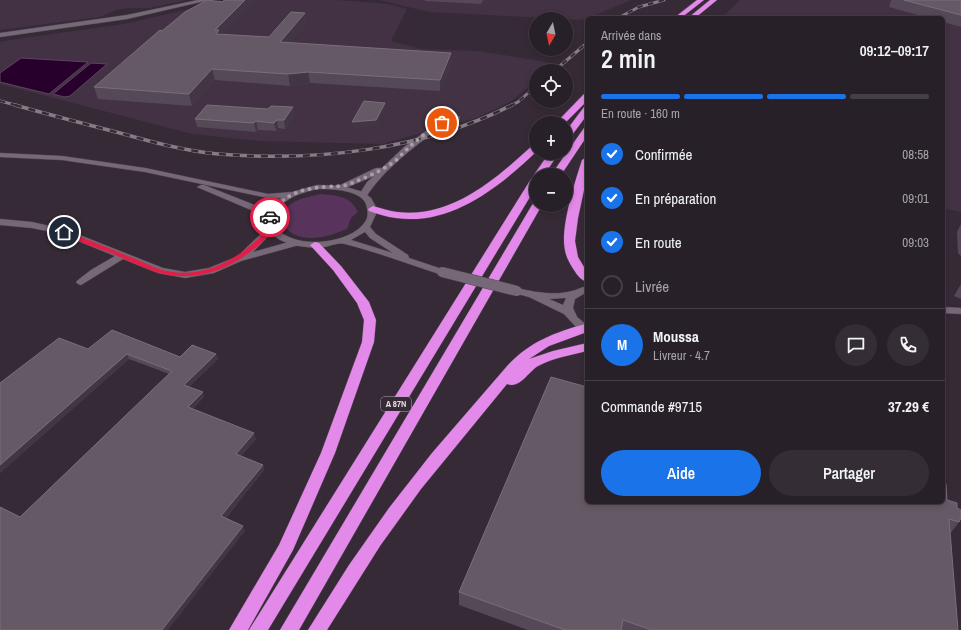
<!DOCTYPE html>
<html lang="fr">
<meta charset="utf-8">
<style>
body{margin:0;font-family:"Archivo Narrow",sans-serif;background:#342d35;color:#f1f3f6;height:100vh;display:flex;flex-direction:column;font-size:15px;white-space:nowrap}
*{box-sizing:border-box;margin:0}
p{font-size:13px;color:#a5a3a8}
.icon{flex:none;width:22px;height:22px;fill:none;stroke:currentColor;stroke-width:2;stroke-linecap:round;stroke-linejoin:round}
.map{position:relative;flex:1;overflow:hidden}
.sheet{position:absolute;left:585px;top:16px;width:360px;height:488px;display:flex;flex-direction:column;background:#282029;border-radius:6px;box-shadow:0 2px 6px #0003,0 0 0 1px #443e46}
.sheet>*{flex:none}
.needle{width:26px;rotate:189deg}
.tools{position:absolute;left:529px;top:12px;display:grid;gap:8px}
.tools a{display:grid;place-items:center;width:44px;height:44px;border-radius:50%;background:#282029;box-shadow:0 2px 6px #0003,0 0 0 1px #443e46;font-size:20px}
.pin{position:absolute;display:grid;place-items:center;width:34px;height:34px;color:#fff;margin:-17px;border:2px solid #fff;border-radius:50%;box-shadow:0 1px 4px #0007}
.courier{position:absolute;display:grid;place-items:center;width:40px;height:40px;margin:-20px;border:3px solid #e11d48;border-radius:50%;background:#fff;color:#222;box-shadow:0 1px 5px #0007}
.summary em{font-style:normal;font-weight:600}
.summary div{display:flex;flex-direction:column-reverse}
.summary{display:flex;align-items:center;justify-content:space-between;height:68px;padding:0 16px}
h1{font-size:26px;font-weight:600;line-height:30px}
.bar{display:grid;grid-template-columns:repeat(4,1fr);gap:6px 4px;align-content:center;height:48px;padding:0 16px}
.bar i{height:5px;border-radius:3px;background:#443e46}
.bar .current{background:#1a73e8}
.bar p{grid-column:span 4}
.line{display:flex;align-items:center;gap:10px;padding:0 16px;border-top:1px solid #443e46}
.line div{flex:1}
.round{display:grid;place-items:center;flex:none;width:42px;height:42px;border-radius:21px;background:#342d35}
ol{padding:0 16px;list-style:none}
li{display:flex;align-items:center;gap:12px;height:44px}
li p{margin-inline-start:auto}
li .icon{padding:4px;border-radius:50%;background:#1a73e8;color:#fff;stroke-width:4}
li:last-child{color:#a5a3a8}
li i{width:22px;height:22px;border:2px solid #443e46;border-radius:50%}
.cta{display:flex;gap:8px;margin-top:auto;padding:8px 16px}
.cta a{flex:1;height:46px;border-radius:24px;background:#1a73e8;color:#fff;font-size:16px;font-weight:600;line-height:46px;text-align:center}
.cta a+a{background:#342d35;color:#f1f3f6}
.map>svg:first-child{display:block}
.built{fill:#423243}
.green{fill:#58335b}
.water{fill:#27002b;stroke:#604363}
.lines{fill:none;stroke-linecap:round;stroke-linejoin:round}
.minor-casing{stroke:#524752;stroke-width:1}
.tertiary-casing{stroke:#524752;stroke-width:1}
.motorway-casing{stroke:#524752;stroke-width:1}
.minor{fill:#776878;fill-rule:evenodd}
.tertiary{fill:#776878;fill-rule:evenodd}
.motorway{fill:#e389ea;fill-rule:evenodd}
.rail-far1-casing{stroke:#867c86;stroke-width:3}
.rail-casing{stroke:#867c86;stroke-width:3.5}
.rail-far1{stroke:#362a37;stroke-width:2;stroke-dasharray:5.5;stroke-linecap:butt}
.rail{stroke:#362a37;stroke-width:2.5;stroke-dasharray:7;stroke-linecap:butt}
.tertiary-bridge-casing{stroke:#524752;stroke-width:11;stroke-linecap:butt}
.tertiary-bridge{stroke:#776878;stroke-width:10}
.wall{fill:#564957}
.shaded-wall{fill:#433644}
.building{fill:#655966;stroke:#7a6e7a}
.route{fill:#e11d48}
.done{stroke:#a89fa9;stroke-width:4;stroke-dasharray:0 7.2}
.labels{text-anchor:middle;stroke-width:3.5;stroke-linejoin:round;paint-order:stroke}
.shield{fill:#362a37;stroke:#b1a8b2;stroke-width:1}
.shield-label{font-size:9px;font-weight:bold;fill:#e6dee6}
</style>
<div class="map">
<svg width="961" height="630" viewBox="0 0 961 630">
<rect width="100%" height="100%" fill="#362a37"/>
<path class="built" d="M0,0H187L150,8H127L116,10L100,17L0,30Z
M228,0H337L389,4L407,9L391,41L422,49L479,51L547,62L553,68L549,71H536V81L510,102L476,118L382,144L258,141L192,134L0,84V42L23,38L124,24Z
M379,0H631L584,20L429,12Z
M740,0H961V212L946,209V216L943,215V18H721Z"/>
<path class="green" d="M320,194C336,195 351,196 358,212L351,218L347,229C325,238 297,246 282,223C284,200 301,199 320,194Z"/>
<path class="water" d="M21,58L88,62L49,94L0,82V73Z
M91,63L107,64L70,96L64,97L53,94Z"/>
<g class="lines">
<defs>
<path id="minor" d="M450,112L460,117L458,124L444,125L439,128C413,148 384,169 366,197H360L359,195L367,182L374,176L343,189H337L336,187L376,168H382L404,147L437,123L433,119L438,113ZM449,116L452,118V120L444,121L441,119L443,117Z
M0,219L32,222L67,230L163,268L185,272L209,268L241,255L242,252L269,226L272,225L276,228L253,252L296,240L300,243L299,245L241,261L214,273L185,278L158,273L123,259L81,285L78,284L76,282L78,280L91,270L115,256L61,234L32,228L0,225Z"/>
<path id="tertiary" d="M198,0H209L127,19L0,37V33L127,15Z
M0,153L62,156L145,168L268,194L292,192L317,185L343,186L363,192L371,198L375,205L376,214L370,227L376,234L408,255L409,258L445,270L447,272L442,275L439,274C408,264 377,252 345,244C339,242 330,246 324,247C306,249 266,244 267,220L251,210L197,187L201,185H204L257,206L268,213L271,206L281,198H268L145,172L62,160L0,157ZM317,189C331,189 365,189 367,208C368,213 368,218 365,222C352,241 314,246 294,239C286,236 276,232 275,222C274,200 301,193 317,189ZM365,232L370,238L393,253L351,240Z
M587,286V292L575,299L573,308L577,317L587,325V332L576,327L564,314L529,297L514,293L512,291L517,288C534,292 554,296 572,291C577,290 582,287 587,286ZM566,298L563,305L549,299Z
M943,307L961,308V314L943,313Z"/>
<path id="motorway" d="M697,0H704L681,18H674Z
M710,0H717L695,18H688Z
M584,94H587V101L565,123H556Z
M587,106V115L569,139L566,140V131L584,107Z
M587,127V136L561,175H551L584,128Z
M536,144V152C499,187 451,226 396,218C387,217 378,214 369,211L368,209L373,206C381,208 389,211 397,212C451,219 496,179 533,145Z
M549,153H559L544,175H536V187L268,630H249L531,179L535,176L534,175Z
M587,157V176L578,218L575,241L578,257L587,272V282C581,280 577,275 574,270C570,264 566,257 565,250C560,228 575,182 582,160Z
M536,202V205H542L299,630H280L532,205Z
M315,242L319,243L341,266L369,302L376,320L374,342L335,453L293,550L248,630H229L279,545L321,453L362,342L364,320L357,303L333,270L310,245Z
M585,324H587V332L549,346L529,359L553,351L587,343V351C571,355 553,358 538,366C528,372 520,389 507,384L421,489L380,546L327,630H308L349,565L389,508L432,453L508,365C531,341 554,333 585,324Z"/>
</defs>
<use href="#minor" class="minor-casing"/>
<use href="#tertiary" class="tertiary-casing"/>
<use href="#motorway" class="motorway-casing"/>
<use href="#minor" class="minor"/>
<use href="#tertiary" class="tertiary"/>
<use href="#motorway" class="motorway"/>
<defs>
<path id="rail-far1" d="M618,18L639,7L664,0
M554,71L587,43
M0,101L19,106
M510,106L518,102L536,86"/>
<path id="rail" d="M15,105C50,115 85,124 120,133C152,142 185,151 218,154C316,162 423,150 512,105"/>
</defs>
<use href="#rail-far1" class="rail-far1-casing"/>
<use href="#rail" class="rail-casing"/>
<use href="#rail-far1" class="rail-far1"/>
<use href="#rail" class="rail"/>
<defs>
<path id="tertiary-bridge" d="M442,272L517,291"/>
</defs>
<use href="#tertiary-bridge" class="tertiary-bridge-casing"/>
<use href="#tertiary-bridge" class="tertiary-bridge"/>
</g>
<path class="wall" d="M425,0H483L481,4L425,1Z
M891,0H961V27L943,22V18H928L889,7Z
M223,2L224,34L269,37L307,23L290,43L451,64L440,91L310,83L290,86L215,80L192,106L98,99L94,87L162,31Z
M294,116L285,129L278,128L276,131L258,130L256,132L197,127L195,119Z
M961,224V256L958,253L957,232Z
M961,284V299L954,296Z
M88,349L180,357L216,354L218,359L189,387L204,397L193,409L256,439L241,456L263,465L264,470L226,518L245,531L20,517L169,374L129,359L0,473V383Z
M947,500L959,522L950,534L958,630H528L459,605V592Z"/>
<path class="shaded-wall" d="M245,0H258L221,37L218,45L215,30Z
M305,13L307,23L282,53L280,42Z
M451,53V64L440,91V80Z
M212,69L215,80L192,106L189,94Z
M308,72L310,83L290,86L288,74Z
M385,103V109L377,126L353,128L352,122Z
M293,107L294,116L285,129L284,120Z
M277,120L278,128L276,131L274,123Z
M256,121L258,130L256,132L254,123Z
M127,354L129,359L0,473V465Z
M216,354L218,359L186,390L184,385Z
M203,392L204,397L190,412L188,407Z
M254,433L256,439L238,459L236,454Z
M263,465L264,470L223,521L221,516Z
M243,526L245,531L168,630H162Z"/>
<path class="building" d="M207,0L223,2L224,0H245L215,30H219L216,34L269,37L291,12L305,13L280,42L451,53L440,80L308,72L288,74L212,69L189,94L94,87L160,30L162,31L185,12Z
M904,0H961V15Z
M364,101L385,103L376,120L352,122Z
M207,105L268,109L271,106L293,107L284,120H277L274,123L256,121L254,123L195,119Z
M112,330L180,357L192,345L216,354L184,385L203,392L188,407L254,433L236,454L263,465L221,516L243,526L162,630H0V507L20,517L172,371L127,354L0,465V383L59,338L88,349Z
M551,377L587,387V502H943V483L946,484L947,500L957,503V508L961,510V518L959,522L949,519L958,630H652L623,620L621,630H565L459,592Z"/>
<path class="route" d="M270,216L273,217L275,228C247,262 204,285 159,273C143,268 127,260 111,253C98,248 71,240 61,232L66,231C86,239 107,247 128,256C139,260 150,266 162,270C204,281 241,258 269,228L267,217Z"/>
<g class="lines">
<path class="done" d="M270,217C280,195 303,188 326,187C335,186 341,187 350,184C364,178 380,172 392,163C397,160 401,155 405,151C416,141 429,129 442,123"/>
</g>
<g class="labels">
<rect class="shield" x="381" y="397" width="30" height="14" rx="3"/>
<g class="shield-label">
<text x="396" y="407">A 87N</text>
</g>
</g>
</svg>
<div class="tools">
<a><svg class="needle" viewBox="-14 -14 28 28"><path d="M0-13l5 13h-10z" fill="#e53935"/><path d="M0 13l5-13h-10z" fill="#a5a3a8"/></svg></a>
<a><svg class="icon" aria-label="locate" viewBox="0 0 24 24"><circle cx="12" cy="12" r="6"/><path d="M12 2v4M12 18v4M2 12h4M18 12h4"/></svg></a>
<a>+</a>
<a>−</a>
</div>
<div class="pin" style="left:442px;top:123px;background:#ea580c"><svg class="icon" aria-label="bag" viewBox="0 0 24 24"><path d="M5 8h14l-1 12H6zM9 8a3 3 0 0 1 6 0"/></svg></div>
<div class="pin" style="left:64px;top:232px;background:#1f2937"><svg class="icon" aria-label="home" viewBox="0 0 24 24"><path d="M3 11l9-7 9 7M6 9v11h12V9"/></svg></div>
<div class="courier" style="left:270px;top:217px"><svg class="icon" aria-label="car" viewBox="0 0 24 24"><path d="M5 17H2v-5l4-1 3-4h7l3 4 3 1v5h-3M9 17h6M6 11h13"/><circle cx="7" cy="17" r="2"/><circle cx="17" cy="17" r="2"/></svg></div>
<section class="sheet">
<div class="summary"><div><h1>2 min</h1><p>Arrivée dans</p></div><em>09:12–09:17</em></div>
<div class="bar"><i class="current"></i><i class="current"></i><i class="current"></i><i></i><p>En route · 160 m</p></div>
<ol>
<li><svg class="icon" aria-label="check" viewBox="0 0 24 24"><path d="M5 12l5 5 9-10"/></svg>Confirmée<p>08:58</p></li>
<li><svg class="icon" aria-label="check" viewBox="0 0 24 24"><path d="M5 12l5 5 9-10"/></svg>En préparation<p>09:01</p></li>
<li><svg class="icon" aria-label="check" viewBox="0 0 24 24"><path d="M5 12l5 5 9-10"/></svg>En route<p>09:03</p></li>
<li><i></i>Livrée</li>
</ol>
<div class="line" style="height:72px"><b class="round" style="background:#1a73e8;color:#fff">M</b><div><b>Moussa</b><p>Livreur · 4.7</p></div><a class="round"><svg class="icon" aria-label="chat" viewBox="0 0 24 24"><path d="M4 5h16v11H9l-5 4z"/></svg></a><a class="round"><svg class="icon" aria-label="phone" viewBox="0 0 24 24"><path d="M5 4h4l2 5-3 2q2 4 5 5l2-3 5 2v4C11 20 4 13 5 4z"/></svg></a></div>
<div class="line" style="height:52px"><div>Commande #9715</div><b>37.29 €</b></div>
<div class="cta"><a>Aide</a><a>Partager</a></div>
</section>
</div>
